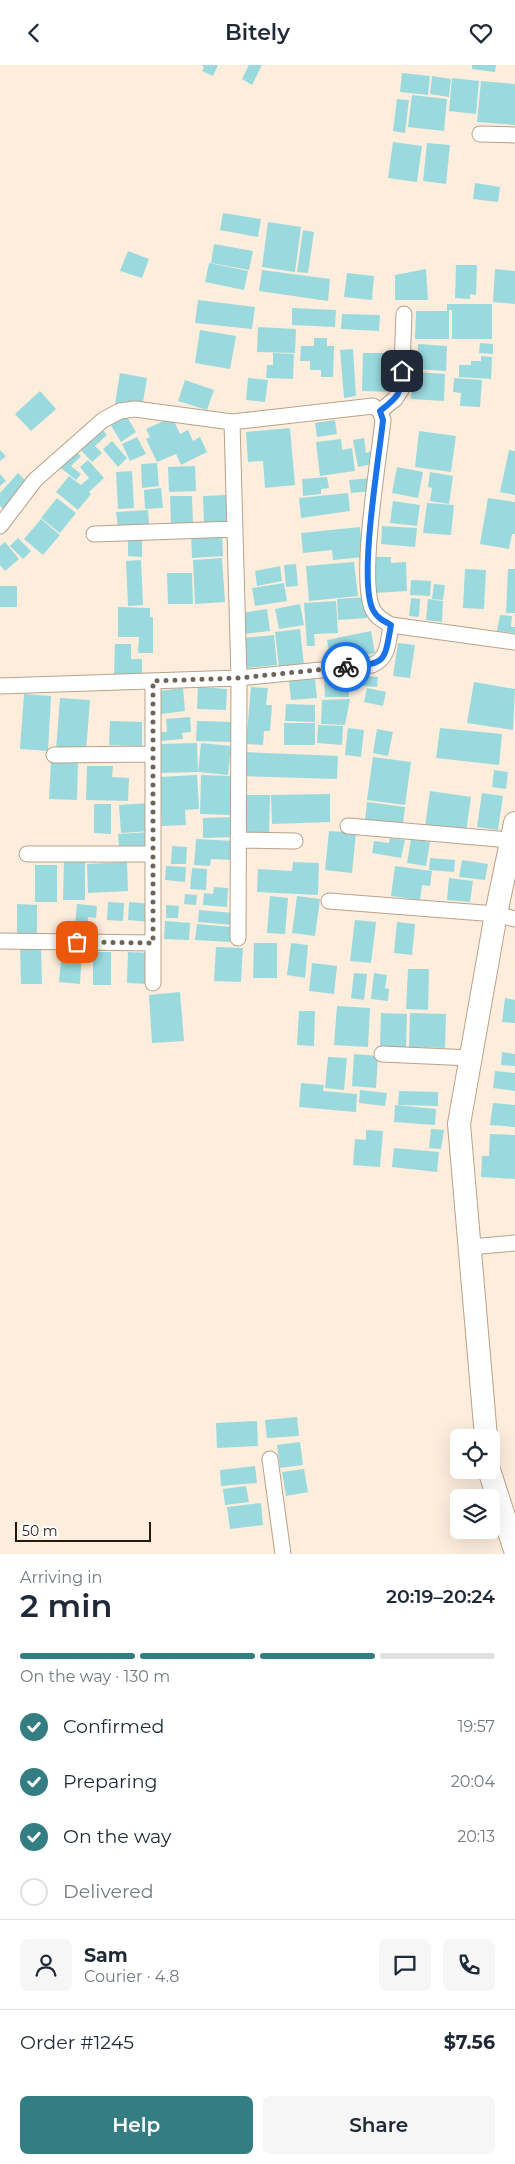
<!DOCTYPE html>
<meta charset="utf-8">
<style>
body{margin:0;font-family:Montserrat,sans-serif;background:#f6f6f7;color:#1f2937;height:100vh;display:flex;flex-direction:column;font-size:19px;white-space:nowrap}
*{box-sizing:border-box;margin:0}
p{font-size:16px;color:#747a83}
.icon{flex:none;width:28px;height:28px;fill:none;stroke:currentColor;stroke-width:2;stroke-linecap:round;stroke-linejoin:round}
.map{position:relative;height:1489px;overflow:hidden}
.sheet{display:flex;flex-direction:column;background:#fff;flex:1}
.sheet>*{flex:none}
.controls{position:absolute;left:450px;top:1364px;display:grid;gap:10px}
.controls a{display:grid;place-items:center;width:50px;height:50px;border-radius:8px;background:#fff;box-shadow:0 5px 20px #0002;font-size:25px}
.scale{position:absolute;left:15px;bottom:12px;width:136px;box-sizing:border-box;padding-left:5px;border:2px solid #231a10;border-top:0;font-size:14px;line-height:18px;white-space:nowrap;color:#231a10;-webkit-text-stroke:4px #fdfdfd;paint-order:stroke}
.pin{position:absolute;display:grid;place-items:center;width:42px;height:42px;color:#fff;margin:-21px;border-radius:10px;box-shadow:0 2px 8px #0006}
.courier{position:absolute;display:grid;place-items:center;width:50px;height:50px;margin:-25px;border:4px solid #1a73e8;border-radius:50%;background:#fff;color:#222;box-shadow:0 1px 6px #0007}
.head em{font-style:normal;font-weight:600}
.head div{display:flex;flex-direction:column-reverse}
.head{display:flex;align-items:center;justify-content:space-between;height:85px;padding:0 20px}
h1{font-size:32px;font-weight:600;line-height:38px}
.bar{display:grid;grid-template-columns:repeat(4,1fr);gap:8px 5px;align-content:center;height:60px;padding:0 20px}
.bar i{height:6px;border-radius:4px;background:#e0e1e3}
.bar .on{background:#347d82}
.bar p{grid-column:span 4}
.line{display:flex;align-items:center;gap:12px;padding:0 20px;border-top:1px solid #e0e1e3}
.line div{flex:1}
.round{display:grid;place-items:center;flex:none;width:52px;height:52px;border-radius:8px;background:#f6f6f7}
ol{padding:0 20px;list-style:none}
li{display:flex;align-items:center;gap:15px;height:55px}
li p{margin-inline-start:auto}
li .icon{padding:5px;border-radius:50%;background:#347d82;color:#fff;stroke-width:4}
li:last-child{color:#747a83}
li i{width:28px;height:28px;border:2px solid #e0e1e3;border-radius:50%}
.action{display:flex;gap:10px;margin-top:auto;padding:10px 20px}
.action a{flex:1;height:58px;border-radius:8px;background:#347d82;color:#fff;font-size:20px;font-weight:600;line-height:58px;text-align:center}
.action a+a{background:#f6f6f7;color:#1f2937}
header{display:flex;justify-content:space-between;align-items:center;height:65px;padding:0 20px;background:#fff;font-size:22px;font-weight:600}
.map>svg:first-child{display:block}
.building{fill:#9adade}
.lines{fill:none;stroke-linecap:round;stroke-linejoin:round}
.street-casing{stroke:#b9a288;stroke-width:17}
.secondary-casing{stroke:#b9a288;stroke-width:24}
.street{stroke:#fff;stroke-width:15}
.secondary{stroke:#fff;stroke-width:22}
.done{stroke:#6f6458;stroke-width:5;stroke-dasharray:0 9}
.route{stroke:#1a73e8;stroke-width:6}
</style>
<header><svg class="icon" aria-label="back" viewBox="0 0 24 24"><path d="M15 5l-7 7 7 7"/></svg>Bitely<svg class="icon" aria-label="heart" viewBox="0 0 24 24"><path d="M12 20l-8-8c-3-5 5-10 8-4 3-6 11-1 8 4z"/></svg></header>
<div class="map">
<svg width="515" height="1489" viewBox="0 0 515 1489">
<rect width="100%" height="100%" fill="#fceddd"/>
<path class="building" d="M201,0H218L213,11L202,6L204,2Z
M249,0H262L252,20L242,14Z
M472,0H496L495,7L472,4Z
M402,8L430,11L428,30L400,27Z
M432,11L451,14L449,32L430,29Z
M452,13L479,16L476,49L449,46Z
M481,16L515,19V60L477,57Z
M412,30L447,34L444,66L408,62Z
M397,34L409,35L405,68L393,66Z
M393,77L422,81L417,117L388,113Z
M427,78L450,80L446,119L423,116Z
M475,118L500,122L498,137L473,134Z
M223,148L261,154L258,172L220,165Z
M268,157L301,162L295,207L262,202Z
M303,165L314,167L308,208L297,207Z
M214,179L253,186L249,205L211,198Z
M128,186L149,194L142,213L120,206Z
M209,198L248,206L244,225L205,217Z
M456,200H477L476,230L470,229V234L455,233Z
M426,204L428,235H395V210Z
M495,204L515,206V239L493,237Z
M262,205L330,214L328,236L259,226Z
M347,208L374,211L372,235L344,232Z
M198,235L255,242L252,264L195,258Z
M447,239H492V274H452V245H449V274H415L416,246H447Z
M292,243L336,245L335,262L292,260Z
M342,249L380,250L379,266L341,264Z
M258,262L296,264L295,288L257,287Z
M200,265L236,271L230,304L195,298Z
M314,273H327V281H334L333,312H321V305H310V296H300L301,281H314Z
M480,278L493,279V289L479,288Z
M418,279L447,281L446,306L417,304Z
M353,284L356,331L344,333L340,285Z
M273,288L294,289L293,314L266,313L267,300H273Z
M363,288H393L392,327L362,326Z
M481,291L492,292L491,314L459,312V300H471V296H481Z
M413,307L445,309L444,336L411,334Z
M120,308L147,313L142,343L115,339Z
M248,313L268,315L265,337L246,335Z
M454,313L482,315L480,342L460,341L461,328L453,327Z
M185,315L214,325L207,345L178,336Z
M40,326L56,344L31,366L15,349Z
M124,347L136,367L121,377L109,357Z
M172,352L180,369L188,365L193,376L200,372L207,387L181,400L176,389L157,397L146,374L150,372L146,364Z
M335,355L337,369L317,372L315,358Z
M100,362L107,370L95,381L102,388L92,397L78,382Z
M290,363L295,420L265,423L263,396L248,397L246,367Z
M419,366L456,371L451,407L415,402Z
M137,372L146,389L130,396L122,379Z
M364,373L366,388L371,386L373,399L358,402L353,375Z
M341,374L342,385L352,383L355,406L320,411L316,377Z
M112,376L127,393L118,402L103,384Z
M0,385L6,391L0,396Z
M75,385L81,391L71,401L81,409L76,415L58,401Z
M509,385L515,386V430L500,427Z
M88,395L104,413L89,427L91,429L78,445L56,427L69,411L81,420L89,413L80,402Z
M157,398L159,421L142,423L141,399Z
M195,401L196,426L169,427L168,402Z
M397,402L423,407L418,433L392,428Z
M132,406L134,443L118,444L116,407Z
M430,407L453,411L449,439L430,436L432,423L428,422Z
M18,408L27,417L3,444L0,441V428Z
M0,409L6,416L0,421Z
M327,412L329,423L321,424V429L303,431L302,414Z
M371,413L372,426L351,428L349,415Z
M161,423L163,443L145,444L144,425Z
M348,428L350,446L301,453L299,433Z
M227,430L228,458L204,459L203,431Z
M170,431H192L193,460H171Z
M57,433L76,448L60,468L41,453Z
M488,433L515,437V469H512L509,484L480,479Z
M393,436L420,440L417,461L390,458Z
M427,438L454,440L451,470L423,468Z
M148,445L149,459L118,461L116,447Z
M41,454L60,470L43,490L24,474Z
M382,461L417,463L415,482L381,479Z
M360,462L363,492L333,495L332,485L303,488L301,468Z
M222,469L223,491L192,493L191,470Z
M18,473L31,486L23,494L10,481Z
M128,475H142V492L128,491Z
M5,477L19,494L5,506L0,500V481Z
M374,492H391V498L406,497L407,526L376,528Z
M222,493L225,537L195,539L193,495Z
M141,495L143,540L128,541L126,496Z
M354,497L358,531L309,536L306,501Z
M296,499L298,521L286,522L284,500Z
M280,501L282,516L257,521L255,506Z
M465,504L486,505L484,544L463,543Z
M508,504H515V548H506Z
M167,508H192L193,539H168Z
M411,515L431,516L430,531L410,530Z
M284,518L287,536L255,541L252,523Z
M434,519L445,520L443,535L432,534Z
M0,521H17V542H0Z
M366,532L367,553L338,555L337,534Z
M411,533L420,534L419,552L409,551Z
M428,534L443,536L442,557L426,555Z
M336,536L338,568L314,569L315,581H307L304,538Z
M300,539L304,560L279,564L275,544Z
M118,542L150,543V552H153V588H138L139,572H118Z
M267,544L270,566L244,569L241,548Z
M500,550L512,551L511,562H515V568L497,566Z
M300,564L304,600L279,602L275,567Z
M371,566L375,588L331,597L327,575Z
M274,570L277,600L246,603L243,573Z
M398,578L415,580L410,613L393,611Z
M115,579H131V594H142V610H114Z
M349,610V632H325L324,611Z
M352,610L378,612L377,622L351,620Z
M315,614L317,633L291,635L289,616Z
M474,617L515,624L513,665L467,658Z
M198,622L227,624L226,645L197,644Z
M251,622L268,623L266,640H272L270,666H264L263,680L246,679Z
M183,623L185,646L161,649L158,626Z
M367,623L386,627L383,641L364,637Z
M24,629L51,631L48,686L20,684Z
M60,633L90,635L86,687L56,685Z
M350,634L345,660L321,659L322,635Z
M286,639L315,640V657L285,656Z
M190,652L191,667L182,668L183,674L161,676V667H167L166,654Z
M110,656L142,657V681L109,680Z
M197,656L234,657L233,677L196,676Z
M284,658H315V680H284Z
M318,660L343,661L342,680L317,678Z
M348,663L364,665L361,692L345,690Z
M440,663L502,669L499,700L436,693Z
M377,664L393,667L388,691L373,688Z
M197,678L198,707L160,708L159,679Z
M201,678L231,681L228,710L198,707Z
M241,687L338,691L337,714L240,711Z
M373,692L411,697L405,740L367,735Z
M51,696L78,697L77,735L49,734Z
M87,701H113L112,712L129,713L128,736L86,735Z
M494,705L508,707L506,724L492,722Z
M197,710L199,744L185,745L186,760L162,761L159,712Z
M201,710L233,711L232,750L200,749Z
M430,726L471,732L466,767L425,762Z
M482,728L503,731L498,765L477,762Z
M330,729V757L272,759L271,730Z
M240,730H270L269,770L239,769Z
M367,737L405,742L403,760L365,756Z
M149,738L151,766L121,768L119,740Z
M94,739H111V769L94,768Z
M234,752L235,772L203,773V753Z
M329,766L356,768L352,808L325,805Z
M151,767L152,782L119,783L118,769Z
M390,773L405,775L401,793L372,788L374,776L389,778Z
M196,774L234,776L233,795L211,794L210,801L194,800Z
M411,774L430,777L426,801L407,798Z
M172,781L187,782L186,799H171Z
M430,793L455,795L454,807L429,805Z
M64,795H85V835H63Z
M462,795L488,799L485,815L459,812Z
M127,797L128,826L88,828L87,799Z
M293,797L319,798L318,830L257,827L258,804L292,806Z
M35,800H57V837H35Z
M166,801L186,802L185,817L165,815Z
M395,801L432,806L430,821L422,820L420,835L391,831Z
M192,803L207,804L206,825L190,824Z
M449,813L473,816L470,837L447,835Z
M214,822L228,823L227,842L203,840L204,828L213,829Z
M185,829L197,830L196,840L184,839Z
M270,831L288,833L285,869L267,868Z
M297,831L320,834L315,871L292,868Z
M108,837L124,838L123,856L107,855Z
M129,837L152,839L150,857L128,855Z
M17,839L37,840V871H17Z
M77,839L97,841L96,853L88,852L86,871L74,870Z
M166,840L179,841L178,853H166Z
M199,845L234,848L233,860L198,857Z
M355,855L376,857L371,898L350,896Z
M165,856L190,858L189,875L164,874Z
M397,857L415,859L412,890L394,888Z
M197,859L231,862L230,877L195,875Z
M254,878H277V913H253Z
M291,878L308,880L305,913L287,910Z
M41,880L42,919H21L20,881Z
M216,882L243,883L241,917L214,916Z
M62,884L82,886L80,919L59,917Z
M93,887H111V920H93Z
M128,887L150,888L148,919L127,918Z
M312,898L337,901L334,929L309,926Z
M408,904H429L428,945L406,944Z
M354,908L367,909L364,935L351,933Z
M374,908L387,910L385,923L389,924L388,936L371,934Z
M180,927L184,976L152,978L149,930Z
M505,933L515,935V958L502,957Z
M337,941L370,943L368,982L334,980Z
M299,946H315L314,981L297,980Z
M381,948L407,949L406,982L380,981Z
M410,948L446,949L445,983L409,982Z
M502,987L515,989V1001L501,1000Z
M354,989L378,991L376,1023L352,1021Z
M328,992L347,993L344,1025L325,1023Z
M495,1006L515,1008V1026L493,1023Z
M301,1018L324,1020L323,1026L357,1029L356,1047L299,1042Z
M360,1025L387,1028L385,1041L359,1038Z
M399,1026L438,1027V1041L398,1040Z
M493,1038L515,1040V1062L490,1060Z
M395,1040L436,1044L435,1060L394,1057Z
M431,1064L444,1065L441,1084L429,1083Z
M366,1065L383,1066L380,1102L353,1100L355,1074L366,1075Z
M490,1069L515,1070V1114L481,1112L482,1091H489Z
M394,1083L439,1087L437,1107L392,1102Z
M297,1352L299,1371L267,1373L265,1355Z
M257,1356L258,1381L217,1383L216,1358Z
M300,1377L303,1400L280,1403L277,1380Z
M255,1401L257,1418L221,1421L220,1405Z
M304,1404L308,1427L286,1431L282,1407Z
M246,1421L249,1437L225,1440L223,1424Z
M261,1438L263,1460L230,1464L227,1442Z"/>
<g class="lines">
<defs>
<path id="street" d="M480,69L515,70
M380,346L395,334L401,325L404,249
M232,357L239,613L238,873
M0,461L35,415L103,355L120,346L135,344L232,357L373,341L380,346L383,355C379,393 358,516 373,545C377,553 384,556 391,560L515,577
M94,469L235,464
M153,616V918
M0,621L239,613L372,600C389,593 388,577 391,560
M54,690L153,689
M348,761L510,775
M238,775L295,776
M27,789H153
M329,836L496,849L515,854
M0,876L153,878
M382,989L471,993
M470,1182L515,1178
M270,1394L283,1489"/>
<path id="secondary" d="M486,1372L459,1059L496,849L515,758
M489,1405L515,1485"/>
</defs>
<use href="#street" class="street-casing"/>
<use href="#secondary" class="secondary-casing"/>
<use href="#street" class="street"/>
<use href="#secondary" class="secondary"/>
</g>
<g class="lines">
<path class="done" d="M77,877L153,878V616L239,613L346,602"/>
<path class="route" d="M346,602C386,598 384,599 391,560C384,556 377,553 373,545C358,516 379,393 383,355L380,346C398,332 401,330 402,306"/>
</g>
</svg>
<div class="controls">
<a><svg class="icon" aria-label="locate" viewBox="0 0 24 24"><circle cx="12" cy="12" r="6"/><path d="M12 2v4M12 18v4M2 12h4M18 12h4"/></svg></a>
<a><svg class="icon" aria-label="layers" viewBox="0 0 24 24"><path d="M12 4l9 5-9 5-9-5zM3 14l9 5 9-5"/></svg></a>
</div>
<div class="scale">50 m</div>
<div class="pin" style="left:77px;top:877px;background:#ea580c"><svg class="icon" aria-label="bag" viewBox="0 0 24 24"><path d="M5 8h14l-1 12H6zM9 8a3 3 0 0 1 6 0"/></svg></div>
<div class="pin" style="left:402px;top:306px;background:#1f2937"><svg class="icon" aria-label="home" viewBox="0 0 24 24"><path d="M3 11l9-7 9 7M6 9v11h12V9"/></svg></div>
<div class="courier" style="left:346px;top:602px"><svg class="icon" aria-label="bike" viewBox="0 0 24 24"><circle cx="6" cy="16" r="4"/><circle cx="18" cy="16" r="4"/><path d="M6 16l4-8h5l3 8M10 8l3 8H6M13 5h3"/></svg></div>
</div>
<section class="sheet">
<div class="head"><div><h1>2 min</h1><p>Arriving in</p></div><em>20:19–20:24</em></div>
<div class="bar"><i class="on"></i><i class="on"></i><i class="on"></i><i></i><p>On the way · 130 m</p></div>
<ol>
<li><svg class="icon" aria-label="check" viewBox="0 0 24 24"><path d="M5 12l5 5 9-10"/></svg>Confirmed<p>19:57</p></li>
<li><svg class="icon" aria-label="check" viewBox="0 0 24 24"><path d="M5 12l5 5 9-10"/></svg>Preparing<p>20:04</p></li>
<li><svg class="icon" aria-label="check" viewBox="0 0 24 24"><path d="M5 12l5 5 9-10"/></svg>On the way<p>20:13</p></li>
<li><i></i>Delivered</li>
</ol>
<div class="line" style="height:90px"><a class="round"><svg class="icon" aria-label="person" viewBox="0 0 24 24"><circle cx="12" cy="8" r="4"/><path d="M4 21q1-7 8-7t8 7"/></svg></a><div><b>Sam</b><p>Courier · 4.8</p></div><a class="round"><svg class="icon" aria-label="chat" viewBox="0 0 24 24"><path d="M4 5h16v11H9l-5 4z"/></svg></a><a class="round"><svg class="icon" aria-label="phone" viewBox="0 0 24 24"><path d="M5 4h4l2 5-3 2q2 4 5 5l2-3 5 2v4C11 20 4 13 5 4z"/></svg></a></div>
<div class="line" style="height:65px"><div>Order #1245</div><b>$7.56</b></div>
<div class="action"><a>Help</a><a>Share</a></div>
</section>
